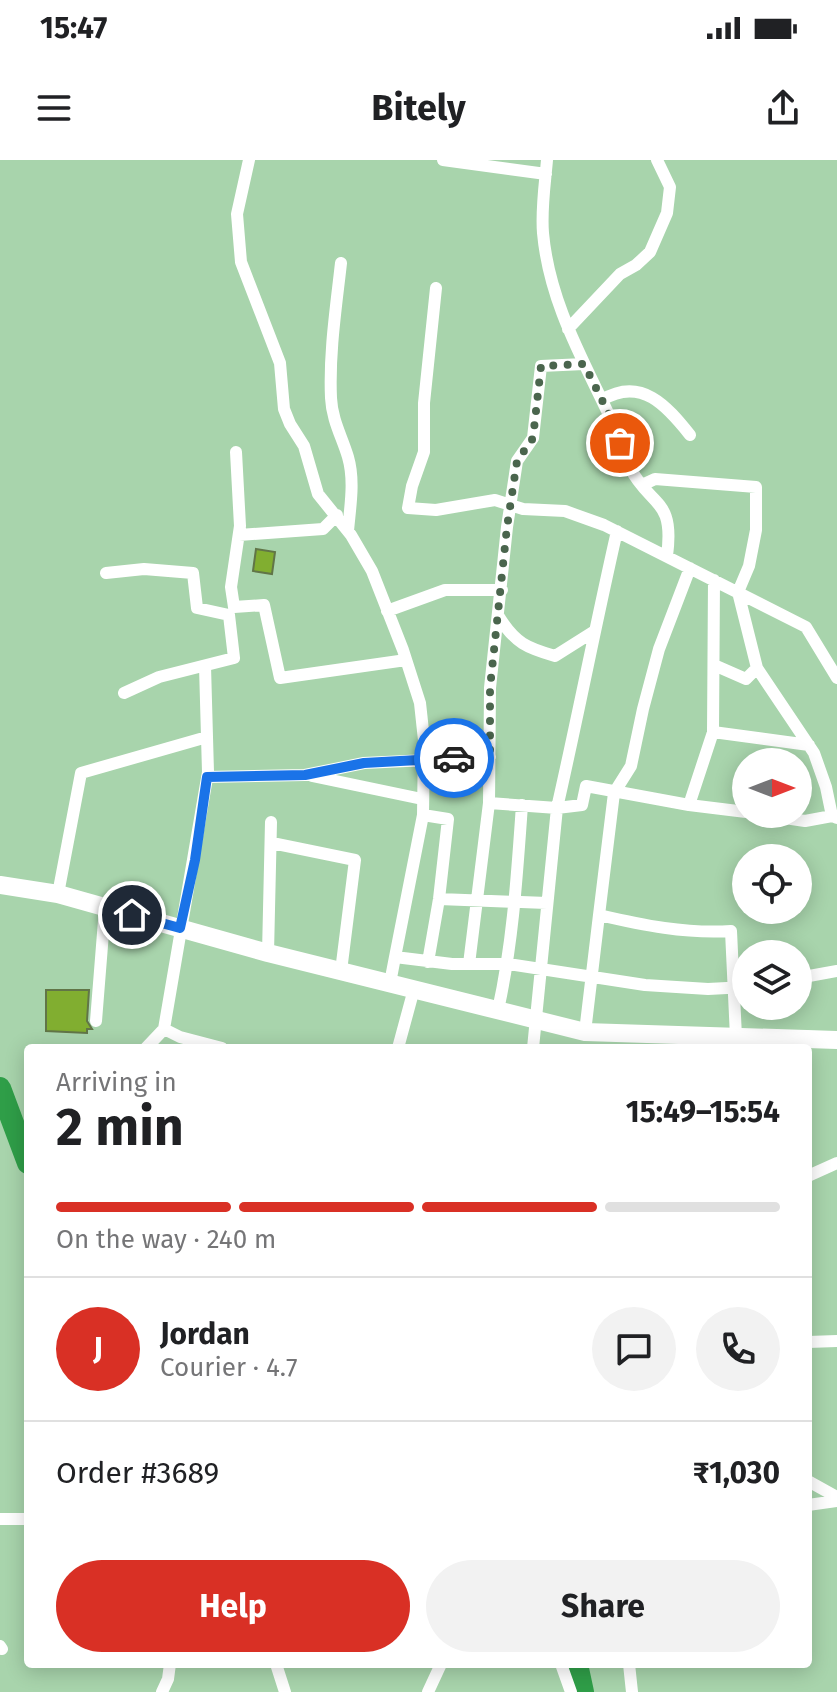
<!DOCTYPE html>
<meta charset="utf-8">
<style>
body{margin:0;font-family:"Fira Sans",sans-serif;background:#f2f2f2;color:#202124;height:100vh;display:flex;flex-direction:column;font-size:30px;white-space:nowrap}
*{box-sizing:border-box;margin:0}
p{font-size:26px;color:#757577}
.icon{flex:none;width:44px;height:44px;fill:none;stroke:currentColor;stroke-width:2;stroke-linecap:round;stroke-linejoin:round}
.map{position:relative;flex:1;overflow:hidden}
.sheet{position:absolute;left:24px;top:884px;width:788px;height:624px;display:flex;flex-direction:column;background:#fff;border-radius:8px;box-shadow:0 4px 20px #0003}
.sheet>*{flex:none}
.needle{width:52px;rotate:90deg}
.controls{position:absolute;left:732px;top:588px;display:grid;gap:16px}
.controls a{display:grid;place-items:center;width:80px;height:80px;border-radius:50%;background:#fff;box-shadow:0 4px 20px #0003;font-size:40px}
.pin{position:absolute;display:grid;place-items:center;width:68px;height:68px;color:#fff;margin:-34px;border:4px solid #fff;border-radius:50%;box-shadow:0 2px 8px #0007}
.courier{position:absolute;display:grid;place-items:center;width:80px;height:80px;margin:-40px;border:6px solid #1a73e8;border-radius:50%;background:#fff;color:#222;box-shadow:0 2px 10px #0007}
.overview em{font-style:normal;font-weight:700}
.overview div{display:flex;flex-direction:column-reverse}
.overview{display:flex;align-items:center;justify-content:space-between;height:136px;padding:0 32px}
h1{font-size:52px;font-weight:700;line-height:60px}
.bar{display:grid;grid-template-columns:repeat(4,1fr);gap:12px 8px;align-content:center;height:96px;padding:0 32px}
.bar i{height:10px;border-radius:6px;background:#e0e0e0}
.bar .on{background:#d93025}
.bar p{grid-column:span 4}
.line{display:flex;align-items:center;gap:20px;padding:0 32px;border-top:2px solid #e0e0e0}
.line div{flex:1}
.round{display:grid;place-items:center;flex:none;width:84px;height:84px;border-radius:42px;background:#f2f2f2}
.button{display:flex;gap:16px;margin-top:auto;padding:16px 32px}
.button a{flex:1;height:92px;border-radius:48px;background:#d93025;color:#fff;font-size:32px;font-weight:700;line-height:92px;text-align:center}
.button a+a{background:#f2f2f2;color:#202124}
.status{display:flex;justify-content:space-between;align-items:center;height:56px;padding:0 40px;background:#fff;direction:ltr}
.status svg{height:22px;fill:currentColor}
header{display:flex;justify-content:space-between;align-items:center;height:104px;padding:0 32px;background:#fff;font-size:36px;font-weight:700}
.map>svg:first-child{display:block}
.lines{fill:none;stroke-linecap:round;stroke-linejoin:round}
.river{stroke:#2f9e48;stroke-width:22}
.building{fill:#81ae30;stroke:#617547;stroke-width:2}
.street{stroke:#fff;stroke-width:12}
.secondary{stroke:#fff;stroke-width:18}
.done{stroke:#4a654d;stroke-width:8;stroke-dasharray:0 14.4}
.route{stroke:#1a73e8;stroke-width:10}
</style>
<div class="status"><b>15:47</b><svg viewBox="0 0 49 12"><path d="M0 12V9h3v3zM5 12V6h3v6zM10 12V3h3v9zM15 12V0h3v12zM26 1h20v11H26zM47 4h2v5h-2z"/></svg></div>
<header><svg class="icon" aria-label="menu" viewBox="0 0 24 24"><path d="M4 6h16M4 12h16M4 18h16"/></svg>Bitely<svg class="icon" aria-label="share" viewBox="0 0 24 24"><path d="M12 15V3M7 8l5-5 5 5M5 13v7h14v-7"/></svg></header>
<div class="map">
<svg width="837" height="1532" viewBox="0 0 837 1532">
<rect width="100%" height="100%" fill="#a8d4ac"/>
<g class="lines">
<path class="river" d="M0,928L28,1003
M577,1504L583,1532"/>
</g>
<path class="building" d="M256,389L275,392L272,414L253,411Z
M46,830H89L87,861L92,869H87V873L46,871Z"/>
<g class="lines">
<path class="street" d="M249,0L237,54L241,102L280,203L284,249L290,264L304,286L318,334L351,375L372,411L403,490L420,543L424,580L423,655L395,797
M443,0L546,14
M547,0C545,24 541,49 543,73C549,140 581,196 609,255C617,271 620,290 629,306C650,348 675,336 667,396
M341,103C336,148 329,193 331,238C332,260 342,277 348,297C355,321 350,347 348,371
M436,128L424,243V292L412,326L408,348L436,350L495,340L523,349L565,351L604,365L806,467L837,518
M568,169L620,114L636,105L650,92L667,53L670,27L657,0
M602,240C641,216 667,246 690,275
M236,292L240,366L231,427L234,447L264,445L280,518L406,500
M642,325L655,319L756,327V370L749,406L738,432L757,508L814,593L826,627L832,656L837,658
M239,375L323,369L337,355
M106,413L144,409L193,413L197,448L229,455L234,498L159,517L124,533
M714,420L713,572L809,585
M387,451L445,430H502
M499,457C515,483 527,488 555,496L593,472
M714,505L746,519L757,508
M205,506L208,612L164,869L180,877L222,888
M312,616L422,639
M207,617L305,615L364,603L490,597
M489,643L557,648C578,556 596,463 617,371
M689,645L713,572
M757,654L805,661L832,656
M423,655L448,659L439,739L428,802
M272,683L355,700L341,811
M58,734L81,613L207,577
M439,739L547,743
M599,755L614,633L631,606L643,549L659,489L690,408
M268,793L271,662
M469,804L489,643L490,528L507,367L517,301L533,278L541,206L584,204
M798,818L837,811
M390,823L395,797L452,804H508L645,825L708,829L746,827
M498,850C513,782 517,715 522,645
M96,861L105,748
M585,872L599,755C642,765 686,774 731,771L736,877
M146,888L164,869
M398,888L414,829
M533,888L557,648L582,645L586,626L689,645L746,652
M808,1016L837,1003
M808,1182L837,1181
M808,1321L837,1337
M808,1345L837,1341
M0,1359H28
M0,1486L2,1489
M276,1504L285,1532
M561,1504L571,1532
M629,1504L632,1532
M162,1532L168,1519L170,1504
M428,1532L441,1504"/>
<path class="secondary" d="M0,725L58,734L268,793L585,872L837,880"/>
</g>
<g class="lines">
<path class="done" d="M454,598L490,597V528L507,367L517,301L533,278L541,206L584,204L611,258L620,283"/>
<path class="route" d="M132,755L180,768L195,700L207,617L305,615L364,603L454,598"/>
</g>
</svg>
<div class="controls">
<a><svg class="needle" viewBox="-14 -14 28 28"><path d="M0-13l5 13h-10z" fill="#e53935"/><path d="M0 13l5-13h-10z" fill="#757577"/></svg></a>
<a><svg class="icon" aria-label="locate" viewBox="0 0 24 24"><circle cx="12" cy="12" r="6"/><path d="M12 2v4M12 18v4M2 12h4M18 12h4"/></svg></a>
<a><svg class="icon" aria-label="layers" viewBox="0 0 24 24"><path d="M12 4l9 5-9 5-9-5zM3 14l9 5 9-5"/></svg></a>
</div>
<div class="pin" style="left:620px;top:283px;background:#ea580c"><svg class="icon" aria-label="bag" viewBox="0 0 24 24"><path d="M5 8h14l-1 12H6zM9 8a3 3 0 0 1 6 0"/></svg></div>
<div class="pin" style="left:132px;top:755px;background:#1f2937"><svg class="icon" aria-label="home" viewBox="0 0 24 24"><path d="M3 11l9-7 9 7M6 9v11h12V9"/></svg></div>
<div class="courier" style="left:454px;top:598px"><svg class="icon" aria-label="car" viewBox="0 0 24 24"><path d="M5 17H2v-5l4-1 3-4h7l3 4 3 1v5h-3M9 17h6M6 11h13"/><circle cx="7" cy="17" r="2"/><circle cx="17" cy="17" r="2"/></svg></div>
<section class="sheet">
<div class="overview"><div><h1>2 min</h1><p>Arriving in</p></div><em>15:49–15:54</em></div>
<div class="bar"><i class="on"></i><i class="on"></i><i class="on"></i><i></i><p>On the way · 240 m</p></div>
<div class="line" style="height:144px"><b class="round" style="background:#d93025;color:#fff">J</b><div><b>Jordan</b><p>Courier · 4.7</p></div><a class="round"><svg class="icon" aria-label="chat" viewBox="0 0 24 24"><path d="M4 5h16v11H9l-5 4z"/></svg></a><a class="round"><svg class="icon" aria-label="phone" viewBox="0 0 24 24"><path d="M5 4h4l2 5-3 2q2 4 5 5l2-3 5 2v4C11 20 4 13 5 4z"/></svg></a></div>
<div class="line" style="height:104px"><div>Order #3689</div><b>₹1,030</b></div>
<div class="button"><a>Help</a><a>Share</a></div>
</section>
</div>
